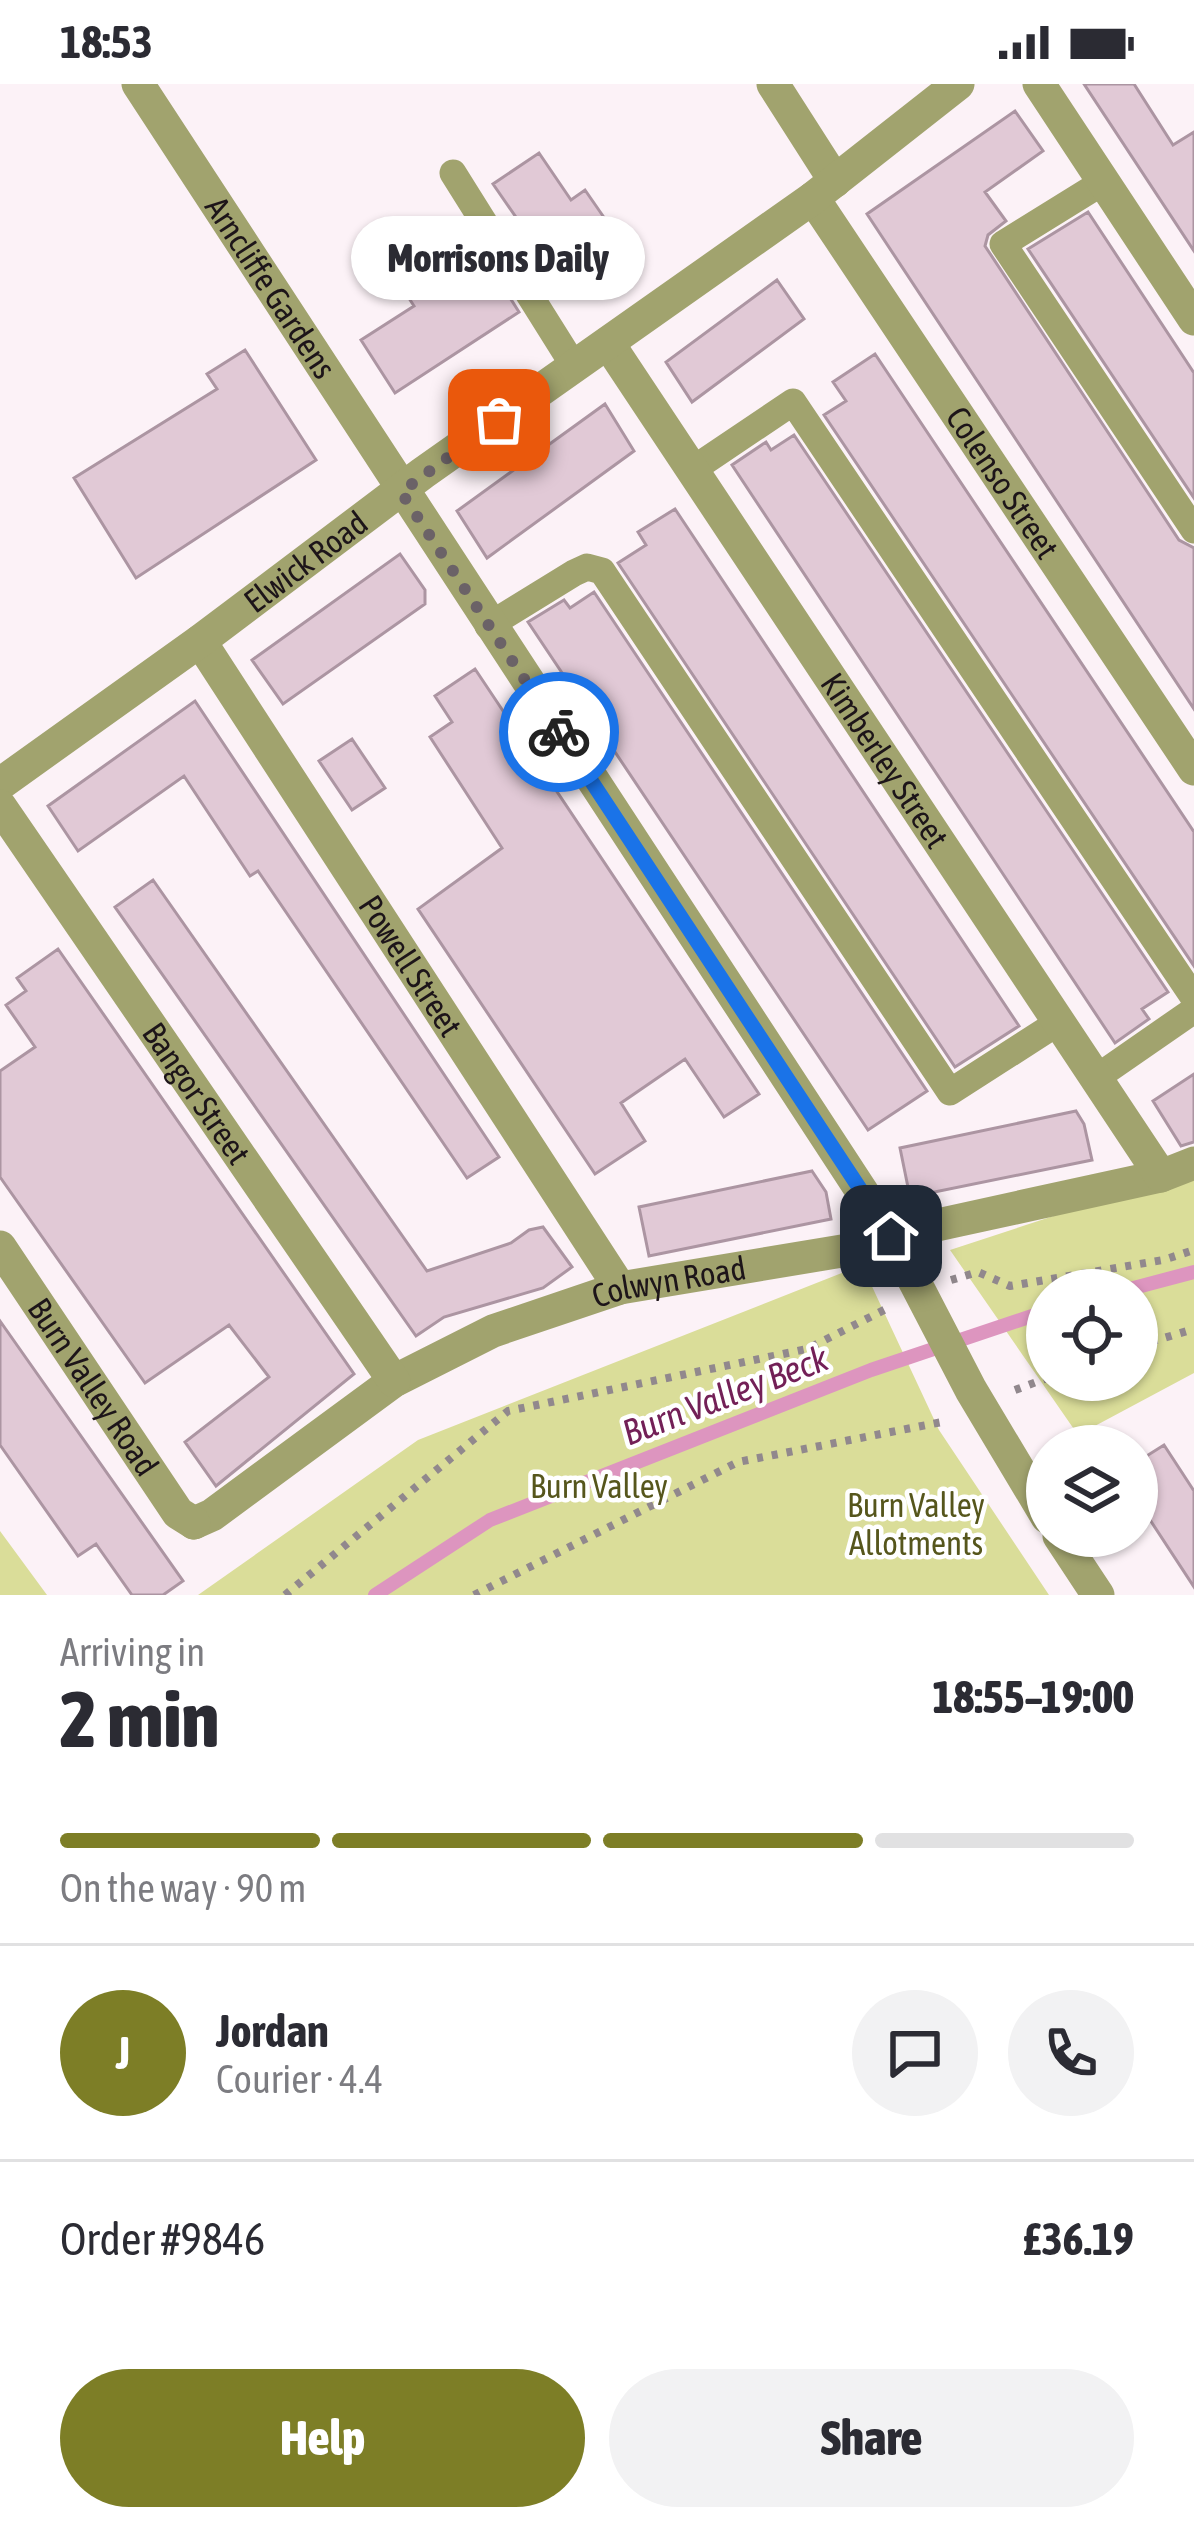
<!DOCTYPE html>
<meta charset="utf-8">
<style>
body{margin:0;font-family:"Asap Condensed",sans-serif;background:#f2f2f3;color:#2b2b33;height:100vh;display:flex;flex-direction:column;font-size:45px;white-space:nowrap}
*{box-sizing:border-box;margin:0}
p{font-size:39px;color:#7c7c81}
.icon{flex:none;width:66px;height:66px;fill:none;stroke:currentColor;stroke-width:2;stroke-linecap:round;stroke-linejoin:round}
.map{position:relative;height:1511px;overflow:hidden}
.panel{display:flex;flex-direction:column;background:#fff;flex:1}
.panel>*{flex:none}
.tools{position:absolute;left:1026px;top:1185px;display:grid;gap:24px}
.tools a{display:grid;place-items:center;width:132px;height:132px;border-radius:50%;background:#fff;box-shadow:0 3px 9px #0004;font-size:60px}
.pin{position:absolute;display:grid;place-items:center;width:102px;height:102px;color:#fff;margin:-51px;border-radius:24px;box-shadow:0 6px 18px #0006}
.courier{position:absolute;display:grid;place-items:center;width:120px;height:120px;margin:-60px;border:9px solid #1a73e8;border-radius:50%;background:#fff;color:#222;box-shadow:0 3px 15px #0007}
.bubble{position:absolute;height:84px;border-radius:42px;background:#fff;box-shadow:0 3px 9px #0004;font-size:39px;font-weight:800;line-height:84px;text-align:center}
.headline em{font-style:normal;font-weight:800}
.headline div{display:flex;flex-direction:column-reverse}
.headline{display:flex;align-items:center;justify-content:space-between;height:204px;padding:0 60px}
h1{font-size:78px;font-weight:800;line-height:90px}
.bar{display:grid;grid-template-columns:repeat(4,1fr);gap:18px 12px;align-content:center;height:144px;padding:0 60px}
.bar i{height:15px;border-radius:9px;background:#e1e1e2}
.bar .active{background:#7d7e26}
.bar p{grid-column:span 4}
.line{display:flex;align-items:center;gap:30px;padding:0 60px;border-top:3px solid #e1e1e2}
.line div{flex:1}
.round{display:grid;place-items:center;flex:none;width:126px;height:126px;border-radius:63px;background:#f2f2f3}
.cta{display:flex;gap:24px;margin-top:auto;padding:24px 60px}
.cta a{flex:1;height:138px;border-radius:72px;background:#7d7e26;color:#fff;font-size:48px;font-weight:800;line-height:138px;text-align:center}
.cta a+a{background:#f2f2f3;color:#2b2b33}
.status{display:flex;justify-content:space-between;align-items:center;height:84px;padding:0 60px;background:#fff;direction:ltr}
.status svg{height:33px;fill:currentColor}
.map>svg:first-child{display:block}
.green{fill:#dadd99;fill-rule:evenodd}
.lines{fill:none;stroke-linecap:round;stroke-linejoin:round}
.stream{stroke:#dd95bf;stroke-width:14}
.building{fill:#e1c9d6;stroke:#ac95a2;stroke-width:3}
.path{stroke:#91888d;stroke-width:8;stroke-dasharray:6 9;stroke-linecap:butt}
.service{stroke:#a1a36e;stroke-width:27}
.pedestrian{stroke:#a1a36e;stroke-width:33}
.minor{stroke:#a1a36e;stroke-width:33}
.done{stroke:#6b6267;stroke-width:12;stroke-dasharray:0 21.6}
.route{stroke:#1a73e8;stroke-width:15}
.labels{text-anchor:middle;stroke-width:9;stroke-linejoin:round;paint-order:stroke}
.street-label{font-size:33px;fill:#1d1519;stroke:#fff}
.park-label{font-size:33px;fill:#56561c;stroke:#fff}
.water-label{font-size:36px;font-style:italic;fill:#732057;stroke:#fff}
</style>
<div class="status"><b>18:53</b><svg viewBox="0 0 49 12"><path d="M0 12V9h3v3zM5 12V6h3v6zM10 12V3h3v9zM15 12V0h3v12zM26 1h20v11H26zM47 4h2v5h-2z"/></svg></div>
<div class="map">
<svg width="1194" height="1511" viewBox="0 0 1194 1511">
<rect width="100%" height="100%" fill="#fcf2f7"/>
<path class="green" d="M1194,1086V1289L1078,1351L950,1166ZM1047,1206H1137V1296H1047Z
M862,1181L939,1346L1049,1511H198L418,1356Z
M0,1447L47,1511H0Z"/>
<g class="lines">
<path class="stream" d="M1126,1206L1194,1188
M375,1511L490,1436L871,1286L1047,1227"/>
</g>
<path class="building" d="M1084,0H1134L1173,61L1194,48V167Z
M1015,27L1043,67L985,108L1006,137L988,151L985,162L1179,456L1194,464V625L867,130Z
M539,69L571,116L585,106L621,158L549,208L512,149L522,142L493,100Z
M1088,128L1194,289V414L1028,165Z
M429,153L452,188L481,168L519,228L395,309L361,256L414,222L387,180Z
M777,196L804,235L692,318L666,278Z
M245,266L316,376L136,494L74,394L217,305L207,290Z
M875,270L1194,748V882L824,331L846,317L833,298Z
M605,320L634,367L487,474L457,427Z
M794,351L1168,908L1142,925L1149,935L1115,959L732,381L766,358L771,366Z
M675,425L1019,942L955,983L618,479L646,461L638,448Z
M400,470L425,506V520L283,620L252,576Z
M594,508L927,1007L868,1046L528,538L564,516L570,524Z
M475,585L759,1010L724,1033L685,975L621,1019L645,1057L595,1090L418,825L502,764L430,653L452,638L435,612Z
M195,617L499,1073L467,1094L258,787L250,792L184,692L78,767L48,722Z
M352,655L385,704L352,726L319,677Z
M153,796L427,1187L511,1159L529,1146L543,1143L572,1183L543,1204L444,1233L416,1252L115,823Z
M58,865L354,1290L216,1402L185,1358L269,1293L229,1241L145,1299L0,1093V987L35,963L6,921L26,907L17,894Z
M1194,990V1058L1181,1062L1153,1017Z
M1076,1027L1084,1040L1092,1076L910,1113L900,1064Z
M812,1087L826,1108L831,1135L649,1172L639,1123Z
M0,1237L183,1497L163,1511H132L96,1460L78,1472L0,1361Z
M1164,1361L1194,1407V1503L1137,1416V1378Z"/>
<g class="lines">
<path class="path" d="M951,1196L978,1188L1010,1202L1163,1176L1194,1166
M1137,1262L1194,1245
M1015,1306L1047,1294
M285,1511L508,1327L807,1265L888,1224
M474,1511L738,1378L947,1337"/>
<path class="service" d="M453,89L574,282
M1103,98L1003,160L1194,446
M692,386L793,318L1194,914
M488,542L574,489L587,483L602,487L950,1008L1059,938
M1096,994L1194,926"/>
<path class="pedestrian" id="s1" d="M194,1439L212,1431L394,1297L493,1247L620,1204L866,1163L919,1145L1161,1092"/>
<g class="minor">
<path id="s2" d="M138,0L891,1152L971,1306L1047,1433"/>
<path d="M773,0L835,97"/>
<path d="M1039,0L1194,235"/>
<path id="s3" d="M813,114L1194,685"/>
<path id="s4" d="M608,259L1161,1092L1194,1079"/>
<path id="s5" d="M200,557L620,1204"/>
<path id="s6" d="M0,700L200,557L423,389L813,114L958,0"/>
<path id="s7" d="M0,722L394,1297"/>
<path id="s8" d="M0,1163L178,1429L194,1439"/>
<path d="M1059,1452L1098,1511"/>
</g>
</g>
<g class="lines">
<path class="done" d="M499,336L401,408L559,648"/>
<path class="route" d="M559,648L891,1152"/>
</g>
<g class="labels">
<g class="street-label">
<text dy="12" stroke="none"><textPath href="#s2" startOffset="243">Arncliffe Gardens</textPath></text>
<text dy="12" stroke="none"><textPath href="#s3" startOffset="342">Colenso Street</textPath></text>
<text dy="12" stroke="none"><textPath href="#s6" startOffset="378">Elwick Road</textPath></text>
<text dy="12" stroke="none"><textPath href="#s4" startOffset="501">Kimberley Street</textPath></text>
<text dy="12" stroke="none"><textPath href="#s5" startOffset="387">Powell Street</textPath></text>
<text dy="12" stroke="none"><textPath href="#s7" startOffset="348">Bangor Street</textPath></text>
<text dy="12" stroke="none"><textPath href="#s1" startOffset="540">Colwyn Road</textPath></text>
<text dy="12" stroke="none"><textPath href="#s8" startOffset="168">Burn Valley Road</textPath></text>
</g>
<g class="park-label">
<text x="599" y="1414">Burn Valley</text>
<text x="916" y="1433">Burn Valley<tspan x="916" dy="38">Allotments</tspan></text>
</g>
<g class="water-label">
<text transform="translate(725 1311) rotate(-21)" y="13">Burn Valley Beck</text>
</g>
</g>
</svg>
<div class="tools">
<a><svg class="icon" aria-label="locate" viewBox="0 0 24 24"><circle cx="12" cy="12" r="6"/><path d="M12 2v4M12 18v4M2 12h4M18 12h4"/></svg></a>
<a><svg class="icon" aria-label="layers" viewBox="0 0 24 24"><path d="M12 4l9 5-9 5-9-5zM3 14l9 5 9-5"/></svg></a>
</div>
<div class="pin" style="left:499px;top:336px;background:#ea580c"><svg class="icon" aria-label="bag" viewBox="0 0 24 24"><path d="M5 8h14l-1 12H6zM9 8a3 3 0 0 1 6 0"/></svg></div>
<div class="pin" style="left:891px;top:1152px;background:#1f2937"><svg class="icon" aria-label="home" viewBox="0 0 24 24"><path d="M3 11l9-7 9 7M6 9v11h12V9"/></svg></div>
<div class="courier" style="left:559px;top:648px"><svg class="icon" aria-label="bike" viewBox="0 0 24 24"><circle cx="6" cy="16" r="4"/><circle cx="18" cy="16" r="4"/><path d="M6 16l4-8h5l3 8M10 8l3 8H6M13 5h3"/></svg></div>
<div class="bubble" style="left:351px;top:132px;width:294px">Morrisons Daily</div>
</div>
<section class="panel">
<div class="headline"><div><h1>2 min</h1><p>Arriving in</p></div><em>18:55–19:00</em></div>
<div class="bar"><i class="active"></i><i class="active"></i><i class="active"></i><i></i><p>On the way · 90 m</p></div>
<div class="line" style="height:216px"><b class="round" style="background:#7d7e26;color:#fff">J</b><div><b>Jordan</b><p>Courier · 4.4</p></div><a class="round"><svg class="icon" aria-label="chat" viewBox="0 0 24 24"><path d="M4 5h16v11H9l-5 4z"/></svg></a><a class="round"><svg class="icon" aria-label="phone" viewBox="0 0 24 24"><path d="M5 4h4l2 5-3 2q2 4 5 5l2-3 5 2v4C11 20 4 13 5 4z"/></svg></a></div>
<div class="line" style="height:156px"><div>Order #9846</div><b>£36.19</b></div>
<div class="cta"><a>Help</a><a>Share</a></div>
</section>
